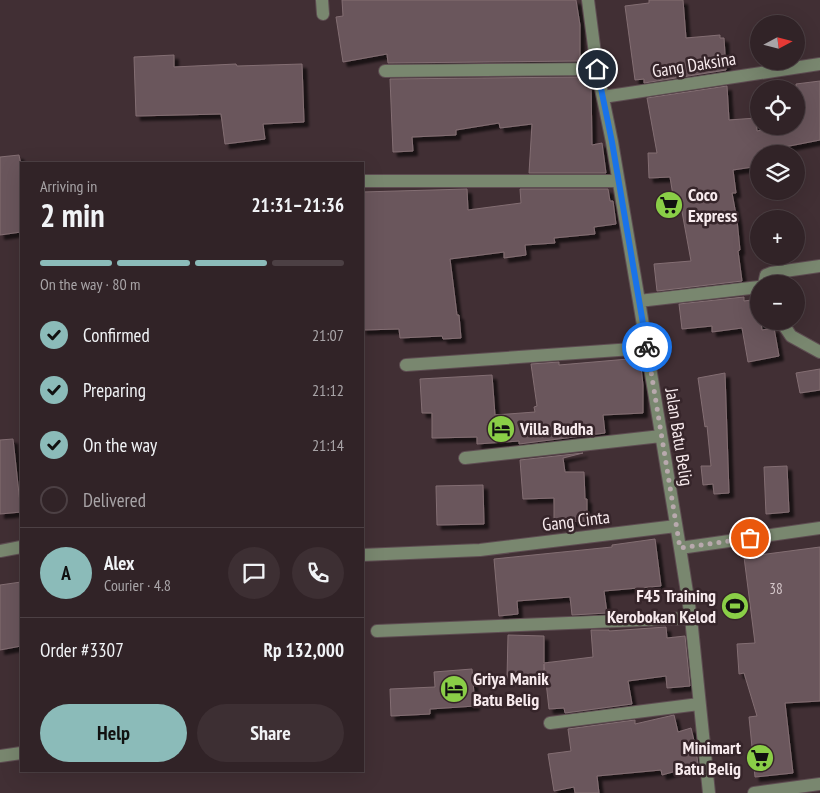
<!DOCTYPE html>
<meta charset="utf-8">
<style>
body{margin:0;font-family:"PT Sans Narrow",sans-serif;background:#3d2f33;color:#f1f3f6;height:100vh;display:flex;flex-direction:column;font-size:19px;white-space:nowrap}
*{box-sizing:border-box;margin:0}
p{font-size:16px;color:#a8a4a7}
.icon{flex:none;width:28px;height:28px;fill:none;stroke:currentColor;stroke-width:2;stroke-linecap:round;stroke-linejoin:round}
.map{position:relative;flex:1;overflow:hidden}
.drawer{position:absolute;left:20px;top:162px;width:344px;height:610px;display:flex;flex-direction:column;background:#312327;border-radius:0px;box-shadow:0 5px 20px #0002,0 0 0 1px #4c4044}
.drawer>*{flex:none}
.needle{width:32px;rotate:83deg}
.controls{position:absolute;left:750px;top:15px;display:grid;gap:10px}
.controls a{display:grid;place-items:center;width:55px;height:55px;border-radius:50%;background:#312327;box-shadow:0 5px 20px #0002,0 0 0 1px #4c4044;font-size:25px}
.pin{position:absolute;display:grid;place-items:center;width:42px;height:42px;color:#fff;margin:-21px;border:2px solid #fff;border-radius:50%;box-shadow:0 1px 5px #0007}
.courier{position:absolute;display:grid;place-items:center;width:50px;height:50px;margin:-25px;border:4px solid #1a73e8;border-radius:50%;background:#fff;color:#222;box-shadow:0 1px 6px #0007}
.headline em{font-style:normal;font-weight:600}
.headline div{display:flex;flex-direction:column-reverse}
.headline{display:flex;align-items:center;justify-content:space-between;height:85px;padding:0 20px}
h1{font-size:32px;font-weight:600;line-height:38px}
.bar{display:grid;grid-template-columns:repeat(4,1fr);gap:8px 5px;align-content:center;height:60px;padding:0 20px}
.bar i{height:6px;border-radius:4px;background:#4c4044}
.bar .current{background:#8bbbb9}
.bar p{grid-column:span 4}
.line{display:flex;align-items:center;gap:12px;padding:0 20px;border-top:1px solid #4c4044}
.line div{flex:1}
.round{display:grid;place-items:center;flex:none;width:52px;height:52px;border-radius:26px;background:#3d2f33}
ol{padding:0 20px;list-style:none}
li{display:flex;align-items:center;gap:15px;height:55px}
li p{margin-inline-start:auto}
li .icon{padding:5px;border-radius:50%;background:#8bbbb9;color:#111;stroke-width:4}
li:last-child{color:#a8a4a7}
li i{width:28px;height:28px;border:2px solid #4c4044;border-radius:50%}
.primary-button{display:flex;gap:10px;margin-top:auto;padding:10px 20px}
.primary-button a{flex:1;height:58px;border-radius:30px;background:#8bbbb9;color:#111;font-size:20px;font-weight:600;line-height:58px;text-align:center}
.primary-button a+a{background:#3d2f33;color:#f1f3f6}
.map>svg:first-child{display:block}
.building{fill:#6a565b;stroke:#836e73;filter:url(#shadow)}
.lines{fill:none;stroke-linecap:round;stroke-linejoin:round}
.minor-casing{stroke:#5e4d52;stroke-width:14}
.minor{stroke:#79876f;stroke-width:12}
.done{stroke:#b8a9ad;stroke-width:5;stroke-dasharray:0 9}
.route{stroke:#1a73e8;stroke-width:6}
.labels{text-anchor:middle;stroke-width:5;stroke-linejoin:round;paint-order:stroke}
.number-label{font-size:15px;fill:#d4c6c9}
.street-label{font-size:18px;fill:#f8ebee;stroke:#36252a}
.poi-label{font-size:18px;font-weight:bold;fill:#f8ebee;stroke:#36252a;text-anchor:start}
</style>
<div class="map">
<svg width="820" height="793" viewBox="0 0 820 793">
<defs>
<filter id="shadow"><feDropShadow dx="4.5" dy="4.5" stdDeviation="1" flood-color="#0009"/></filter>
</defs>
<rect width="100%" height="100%" fill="#412f34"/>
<path class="building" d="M342,0H576L580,25V61L388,63L387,54L343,62L336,17L343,16Z
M649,0H683L686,38L720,35V38H724L726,70L644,83V79L635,80L625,6L649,3Z
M174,55V67L236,64L237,66L302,64L304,122L263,124L265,139L225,144L221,114L136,116L134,57Z
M580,77L579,82H591L592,145L602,143L606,173H529L532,124L500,128L499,123L456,130V135L412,137L413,151L393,152L390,79Z
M820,81V140L759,152V166L733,170L736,193H732L737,220L740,250L738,251L742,281L657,291L654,264L691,261L680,201L674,202L670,177L649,178L648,153H657L647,98L727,86L729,120L756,118L757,131L781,126H796V84Z
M19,155L21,165V232L0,235V157Z
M467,189L468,210L521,203L520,189H608L610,201H613L616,224L594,227L595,234L554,238L555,243L525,245L526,255L504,258V252L450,259L457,315H459L461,338L443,339L442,336L400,338L399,329L362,330V192Z
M744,297V301L759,299V321H761L762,330L774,328L779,356L748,362L742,328L712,332V326L682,329L679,304Z
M640,358L643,385V413L603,415L605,433L519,444V441L477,444V437L432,438V413H422L420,379L492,375L495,415L535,412L534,407L537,406L531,364L559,362V365Z
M820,369V390L800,393L796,373Z
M725,373L729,493L714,494L713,484L703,485L701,466H711L707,426L705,427L698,378Z
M13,439L21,512L0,514V440Z
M583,453L563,458L565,472H584L585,499H587V521L554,522V498L523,499L520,460Z
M787,466L789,512L766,514L764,467Z
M483,485L484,524L437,525L436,486Z
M655,539L661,586L604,591L607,613L572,615L570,597L517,601L518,614L499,616L494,559L612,547V545Z
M820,547V701L785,703L793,773L755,777L749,717L757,716L744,673L739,674L737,644L755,643L744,557Z
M21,582V646L0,650V585Z
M666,627L667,638L685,636L690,686L667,688L666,676L628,681L632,704L565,713L564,708L549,709L544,664L543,678H507L508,635L544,636V663L593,657L591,630H609V631Z
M472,669L475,706L430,709V714L391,716L390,689L435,687L434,672Z
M674,715L678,732L691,728L696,749L698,765L662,775L661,770L597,776L599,793H575L574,787L554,791L548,754L571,751L568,729L635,720V724Z"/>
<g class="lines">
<defs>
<path id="minor" d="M322,0L323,14
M588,0L597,69L612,142L639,301L680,548L691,618L709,793
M385,71L597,69
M603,97L820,64
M362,181H618
M764,284L766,275L771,273L820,266
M639,301L759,287
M781,321L791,336L820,352
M406,365L647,348
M465,458L661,436
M680,548L820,528
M0,551L21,547
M362,555L480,550L676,526
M377,631L691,618
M550,723L699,704
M0,756L21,753
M754,793L820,784"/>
</defs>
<use href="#minor" class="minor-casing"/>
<use href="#minor" class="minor"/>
</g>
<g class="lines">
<path class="done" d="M647,347L680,548L750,538"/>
<path class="route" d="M597,69L612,142L647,347"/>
</g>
<defs>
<symbol id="supermarket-disc" viewBox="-11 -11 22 22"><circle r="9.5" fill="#8ace47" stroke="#36252a"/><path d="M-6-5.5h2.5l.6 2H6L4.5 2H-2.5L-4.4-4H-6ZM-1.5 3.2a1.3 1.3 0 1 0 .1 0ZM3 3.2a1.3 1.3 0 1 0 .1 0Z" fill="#111"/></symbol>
<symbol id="hotel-disc" viewBox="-11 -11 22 22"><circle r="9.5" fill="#8ace47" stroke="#36252a"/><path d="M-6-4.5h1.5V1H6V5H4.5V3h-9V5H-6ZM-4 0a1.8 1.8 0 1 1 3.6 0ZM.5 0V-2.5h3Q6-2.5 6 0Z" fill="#111"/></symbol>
<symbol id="stadium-disc" viewBox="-11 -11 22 22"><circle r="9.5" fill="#8ace47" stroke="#36252a"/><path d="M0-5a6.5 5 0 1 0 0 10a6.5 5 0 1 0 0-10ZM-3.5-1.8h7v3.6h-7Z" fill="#111"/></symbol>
</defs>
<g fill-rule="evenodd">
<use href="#supermarket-disc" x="653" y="189" width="32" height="32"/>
<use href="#hotel-disc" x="485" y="413" width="32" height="32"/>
<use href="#stadium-disc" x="719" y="590" width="32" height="32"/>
<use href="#hotel-disc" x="438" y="673" width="32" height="32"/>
<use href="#supermarket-disc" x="744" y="742" width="32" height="32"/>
</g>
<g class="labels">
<g class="number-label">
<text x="776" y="594">38</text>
</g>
<g class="street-label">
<text transform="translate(694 65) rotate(-9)" y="6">Gang Daksina</text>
<text transform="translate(679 437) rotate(81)" y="6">Jalan Batu Belig</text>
<text transform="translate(576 521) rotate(-7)" y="6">Gang Cinta</text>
</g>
<g class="poi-label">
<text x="688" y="201">Coco<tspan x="688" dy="21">Express</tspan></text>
<text x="520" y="435">Villa Budha</text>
<text x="716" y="602" text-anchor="end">F45 Training<tspan x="716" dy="21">Kerobokan Kelod</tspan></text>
<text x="473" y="685">Griya Manik<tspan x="473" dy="21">Batu Belig</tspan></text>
<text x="741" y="754" text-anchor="end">Minimart<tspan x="741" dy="21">Batu Belig</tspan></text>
</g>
</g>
</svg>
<div class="controls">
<a><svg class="needle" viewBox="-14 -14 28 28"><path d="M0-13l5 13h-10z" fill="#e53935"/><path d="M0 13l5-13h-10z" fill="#a8a4a7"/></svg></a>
<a><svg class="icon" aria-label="locate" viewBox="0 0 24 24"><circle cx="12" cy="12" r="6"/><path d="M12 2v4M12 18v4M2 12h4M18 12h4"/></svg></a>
<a><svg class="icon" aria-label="layers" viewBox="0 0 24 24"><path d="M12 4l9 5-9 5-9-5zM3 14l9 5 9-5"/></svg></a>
<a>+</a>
<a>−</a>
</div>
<div class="pin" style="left:750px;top:538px;background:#ea580c"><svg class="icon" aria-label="bag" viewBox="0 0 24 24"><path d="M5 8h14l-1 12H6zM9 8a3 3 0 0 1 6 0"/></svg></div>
<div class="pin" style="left:597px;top:69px;background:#1f2937"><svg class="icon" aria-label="home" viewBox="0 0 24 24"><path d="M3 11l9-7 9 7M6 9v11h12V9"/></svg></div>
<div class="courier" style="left:647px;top:347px"><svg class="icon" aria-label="bike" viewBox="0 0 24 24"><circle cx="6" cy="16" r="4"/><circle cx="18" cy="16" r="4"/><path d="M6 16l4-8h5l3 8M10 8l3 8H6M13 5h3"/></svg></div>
<section class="drawer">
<div class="headline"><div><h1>2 min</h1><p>Arriving in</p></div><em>21:31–21:36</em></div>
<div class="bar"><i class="current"></i><i class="current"></i><i class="current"></i><i></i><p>On the way · 80 m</p></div>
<ol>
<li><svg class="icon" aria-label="check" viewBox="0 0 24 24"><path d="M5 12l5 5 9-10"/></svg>Confirmed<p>21:07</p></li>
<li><svg class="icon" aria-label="check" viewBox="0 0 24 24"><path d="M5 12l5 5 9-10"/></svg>Preparing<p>21:12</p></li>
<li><svg class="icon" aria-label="check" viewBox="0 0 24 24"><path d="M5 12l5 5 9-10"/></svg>On the way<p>21:14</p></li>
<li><i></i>Delivered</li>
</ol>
<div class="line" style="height:90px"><b class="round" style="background:#8bbbb9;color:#111">A</b><div><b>Alex</b><p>Courier · 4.8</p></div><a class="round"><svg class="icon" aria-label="chat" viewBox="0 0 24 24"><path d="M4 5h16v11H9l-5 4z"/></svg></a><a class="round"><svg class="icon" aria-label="phone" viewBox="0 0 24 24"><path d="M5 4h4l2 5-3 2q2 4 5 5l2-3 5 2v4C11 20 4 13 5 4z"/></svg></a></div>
<div class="line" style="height:65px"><div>Order #3307</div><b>Rp 132,000</b></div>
<div class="primary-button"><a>Help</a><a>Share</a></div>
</section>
</div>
